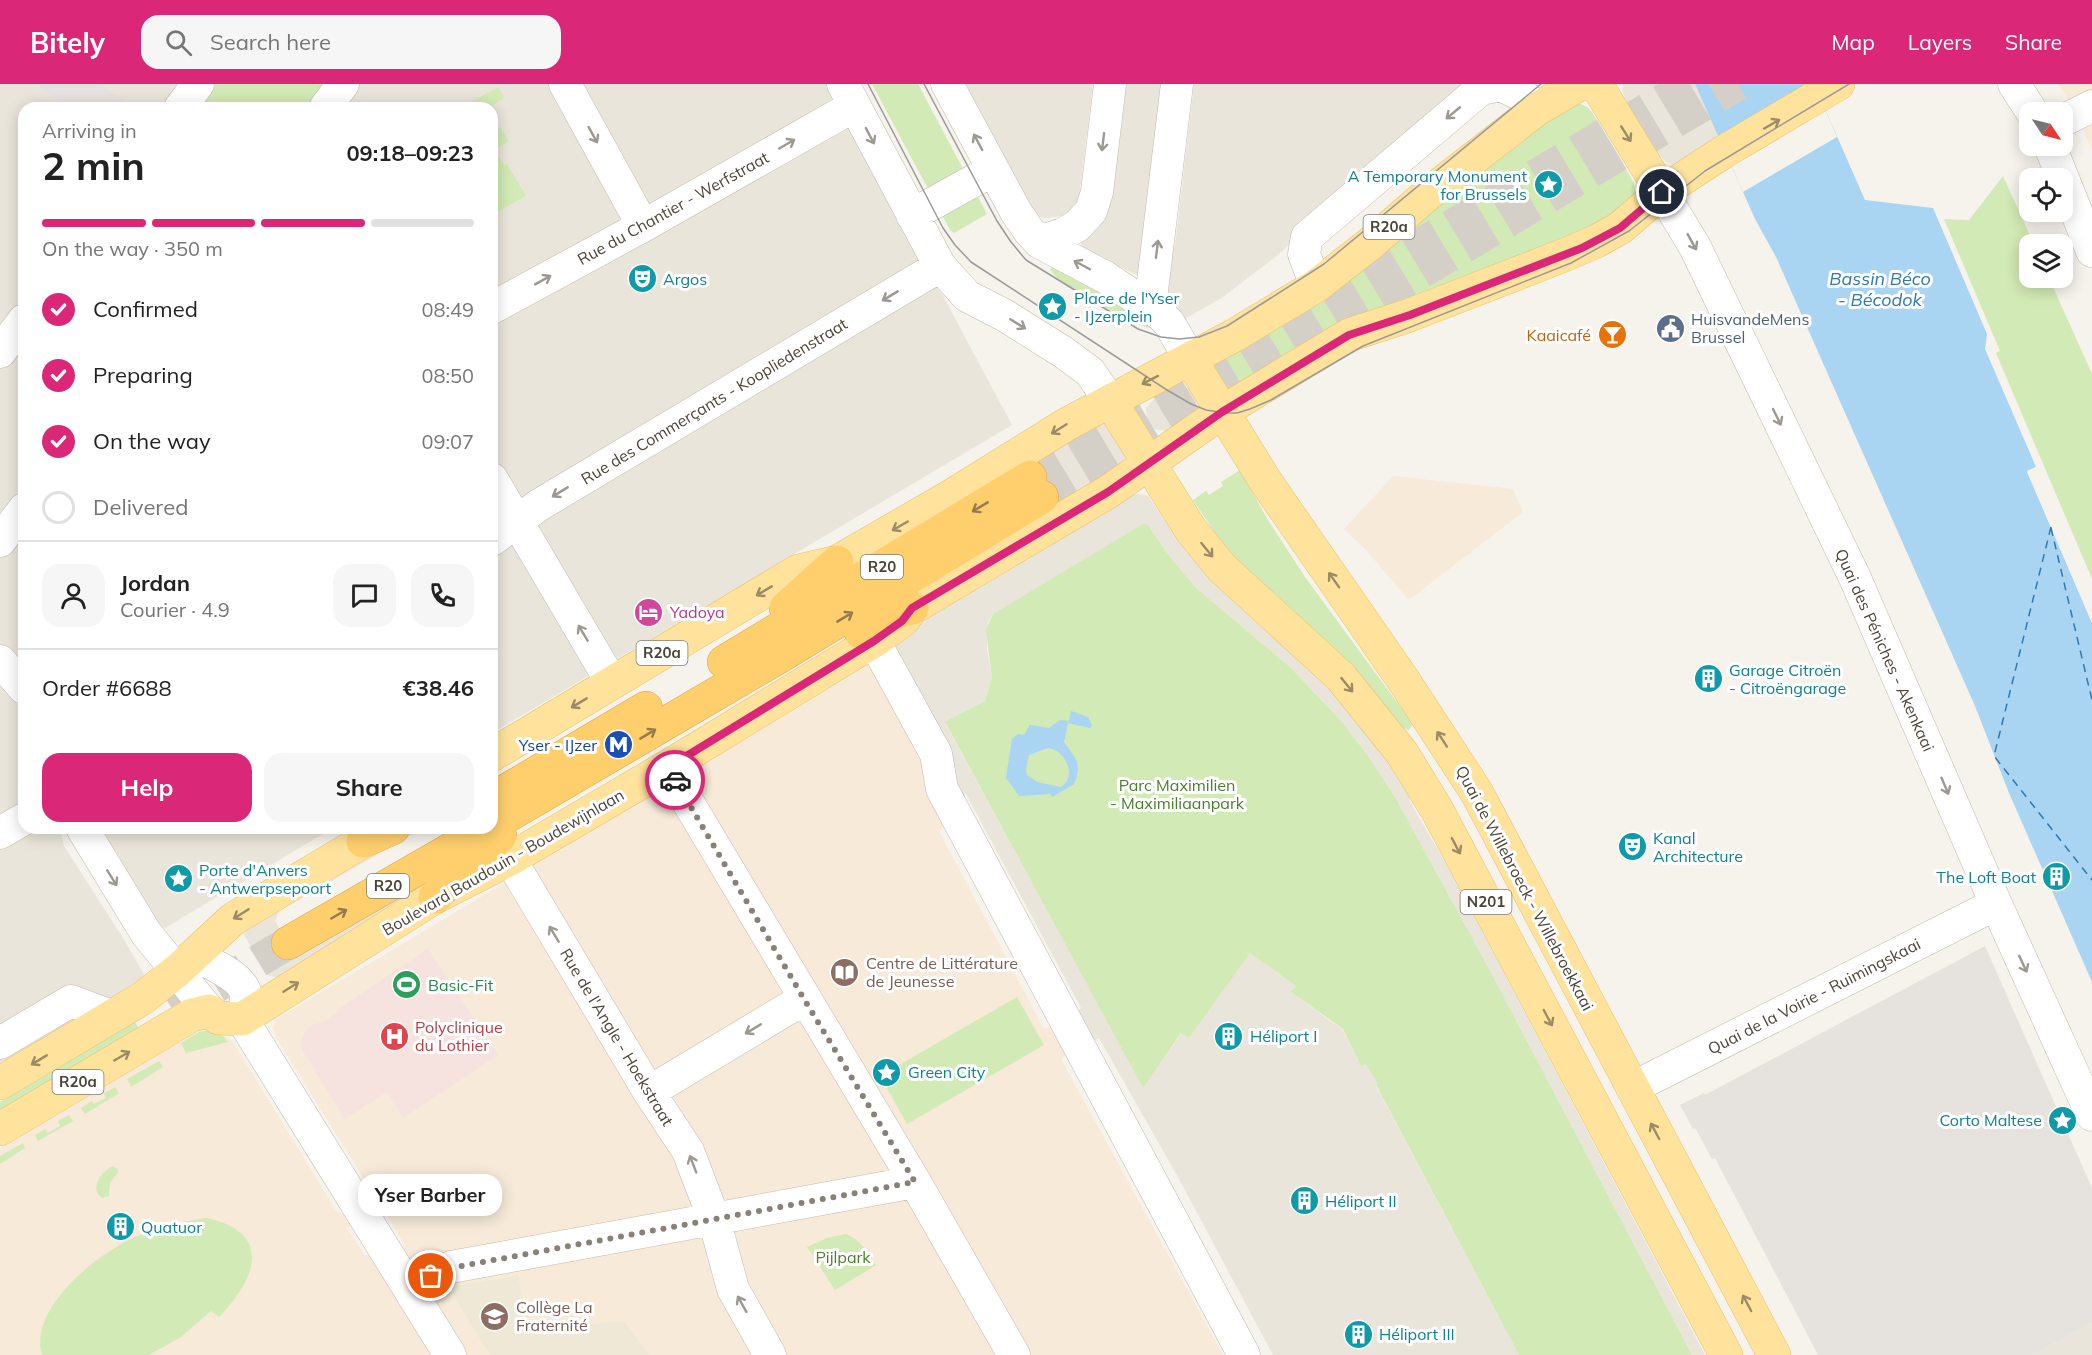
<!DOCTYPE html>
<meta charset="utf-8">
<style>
body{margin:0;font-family:Mulish,sans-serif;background:#f6f6f6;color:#222;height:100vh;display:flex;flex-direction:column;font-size:22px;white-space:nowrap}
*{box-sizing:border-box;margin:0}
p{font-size:20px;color:#767676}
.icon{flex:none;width:33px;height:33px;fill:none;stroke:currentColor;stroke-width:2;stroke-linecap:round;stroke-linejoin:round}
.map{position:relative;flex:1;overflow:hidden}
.panel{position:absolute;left:18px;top:18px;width:480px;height:732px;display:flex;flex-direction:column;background:#fff;border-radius:18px;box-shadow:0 3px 15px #0003}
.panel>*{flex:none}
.needle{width:39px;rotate:125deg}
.tools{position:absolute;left:2019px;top:18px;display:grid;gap:12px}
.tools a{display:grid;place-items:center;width:54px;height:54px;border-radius:12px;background:#fff;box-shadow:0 3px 15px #0003;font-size:30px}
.pin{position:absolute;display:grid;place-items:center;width:51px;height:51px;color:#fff;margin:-26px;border:3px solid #fff;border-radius:50%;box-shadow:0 2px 6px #0007}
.courier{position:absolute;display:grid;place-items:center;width:60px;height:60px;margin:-30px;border:4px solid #db2777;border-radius:50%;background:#fff;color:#222;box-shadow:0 2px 8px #0007}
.bubble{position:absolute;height:42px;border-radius:18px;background:#fff;box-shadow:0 3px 15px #0003;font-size:20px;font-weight:700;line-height:42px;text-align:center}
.head em{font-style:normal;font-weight:700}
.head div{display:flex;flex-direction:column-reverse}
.head{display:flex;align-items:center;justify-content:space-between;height:102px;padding:0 24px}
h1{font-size:39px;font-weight:700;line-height:45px}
.bar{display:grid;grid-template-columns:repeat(4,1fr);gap:9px 6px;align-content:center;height:72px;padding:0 24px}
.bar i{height:8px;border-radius:4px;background:#e0e0e0}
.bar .selected{background:#db2777}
.bar p{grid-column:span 4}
.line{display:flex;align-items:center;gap:15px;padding:0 24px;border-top:2px solid #e0e0e0}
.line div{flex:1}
.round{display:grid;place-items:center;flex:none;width:63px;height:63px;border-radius:18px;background:#f6f6f6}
ol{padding:0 24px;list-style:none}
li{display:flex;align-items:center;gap:18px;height:66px}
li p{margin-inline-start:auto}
li .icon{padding:6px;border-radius:50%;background:#db2777;color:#fff;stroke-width:4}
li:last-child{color:#767676}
li i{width:33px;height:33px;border:3px solid #e0e0e0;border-radius:50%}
.action{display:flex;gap:12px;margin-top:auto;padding:12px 24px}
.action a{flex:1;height:69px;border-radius:18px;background:#db2777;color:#fff;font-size:24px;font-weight:700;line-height:69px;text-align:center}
.action a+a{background:#f6f6f6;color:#222}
header{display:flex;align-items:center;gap:36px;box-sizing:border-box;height:84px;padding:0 30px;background:#db2777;color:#fff}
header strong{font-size:28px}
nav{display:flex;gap:33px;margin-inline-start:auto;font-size:21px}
.search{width:420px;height:54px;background:#f6f6f6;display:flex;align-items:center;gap:15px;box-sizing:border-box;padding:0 21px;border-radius:18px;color:#767676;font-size:22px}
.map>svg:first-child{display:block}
.residential{fill:#eae5da}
.commercial{fill:#f7ead8}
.industrial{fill:#e6e2dd}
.education{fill:#efe8d6}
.medical{fill:#f6e3e0}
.green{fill:#d2eab5}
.parking{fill:#e5e3e0}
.water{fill:#a9d4f2;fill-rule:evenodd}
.pier{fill:#f6f3ec}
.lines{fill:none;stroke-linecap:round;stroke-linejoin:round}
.ferry{stroke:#2e7ab2;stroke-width:1.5;stroke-dasharray:8 6;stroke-linecap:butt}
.highway-tunnel{stroke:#d4d0c8;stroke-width:33;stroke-dasharray:33 16;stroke-linecap:butt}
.minor-casing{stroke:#c2bbae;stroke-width:33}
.major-casing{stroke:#e6c16a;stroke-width:34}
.highway-casing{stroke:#e0a43c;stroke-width:34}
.minor{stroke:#fff;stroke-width:32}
.major{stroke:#ffe39c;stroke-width:33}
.highway{stroke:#ffcf6e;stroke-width:33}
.tram{stroke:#9a9a9a;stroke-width:1.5}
.oneway{stroke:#9c9892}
.oneway2{stroke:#9c8c66}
.oneway3{stroke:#937c4e}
.done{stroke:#878178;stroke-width:6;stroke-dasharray:0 10.8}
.route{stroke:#db2777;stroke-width:8}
.labels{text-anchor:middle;stroke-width:6;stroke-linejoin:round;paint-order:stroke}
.shield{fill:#fff;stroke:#817c74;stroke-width:1.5}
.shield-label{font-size:15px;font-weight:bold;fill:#4b4439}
.culture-label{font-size:16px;fill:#0d838f;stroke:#fff;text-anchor:start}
.street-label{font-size:16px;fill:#4b4439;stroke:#fff}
.service-label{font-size:16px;fill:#4e5e75;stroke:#fff;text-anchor:start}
.food-label{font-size:16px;fill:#c56008;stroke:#fff;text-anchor:end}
.hotel-label{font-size:16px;fill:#b23c85;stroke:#fff;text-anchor:start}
.transit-label{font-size:16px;fill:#164399;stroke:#fff;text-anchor:end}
.park-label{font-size:16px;fill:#4a7f2a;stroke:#fff}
.education-label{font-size:16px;fill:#785e54;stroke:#fff;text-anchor:start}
.leisure-label{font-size:16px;fill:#27864d;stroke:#fff;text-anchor:start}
.health-label{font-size:16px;fill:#be3a42;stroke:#fff;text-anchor:start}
.water-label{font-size:18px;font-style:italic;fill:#2e7ab2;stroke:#fff}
</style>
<header>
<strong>Bitely</strong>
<div class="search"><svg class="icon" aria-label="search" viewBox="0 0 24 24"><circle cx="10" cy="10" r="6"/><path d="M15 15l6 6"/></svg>Search here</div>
<nav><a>Map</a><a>Layers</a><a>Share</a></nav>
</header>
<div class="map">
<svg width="2092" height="1271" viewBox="0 0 2092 1271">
<rect width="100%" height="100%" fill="#f6f3ec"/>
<path class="residential" d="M0,0H181L164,24H24V226L0,258Z
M359,0H836L842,15L492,209V24H341Z
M953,0H1093L1080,106L1089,107L1070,131L1046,134L1030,130Z
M1124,0H1163L1143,190L1137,191L1084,166L1080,157Z
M1194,0H1474L1274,174L1223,213L1183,236L1163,206L1167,161L1175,162Z
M1623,0H1695L1719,53L1674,81L1665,77L1660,72L1625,15L1622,5Z
M846,34L935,202L941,208L1012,341L492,649V464L525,421L510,402L492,371V231Z
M19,261L24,263V415L0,447V277Z
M1178,302L1188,304L1193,308L1197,316L1195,327L1171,345L1165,347L1155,345L1147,337L1146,324L1155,314Z
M1094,338L1105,339L1126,373V381L849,548L820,502Z
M1140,410L1148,412L1169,443L1177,442L1322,593L1411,707L1409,716L1453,792L1705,1271H1692L1487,881L1395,713L1368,672L1343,639L1290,583L1196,504L1170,473L1148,441L993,530L988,538L987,565L992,594L985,617L945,639L1143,1003L1182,949L1189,954L1249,868L1296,902L1292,909L1343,946L1361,982L1366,979L1377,1001L1376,1002L1519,1271H1273L1179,1095L1099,954L1093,957L1076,928L1081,924L966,710L960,713L895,562L900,551L1049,463L1054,458L1131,411Z
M24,435V586L0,560V467Z
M0,600L24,626V744H60L64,762L123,854L145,892L142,897L0,984Z
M94,744H333L165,844L158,839Z
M402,744H424L279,827L275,837L294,868L300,867L304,870L478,762L461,784L277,894L267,891L242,847Z
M2092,1239V1271H2032Z"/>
<path class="commercial" d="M2058,0H2092V66L2075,25Z
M1393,392L1513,405L1523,428L1409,516L1365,465L1344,445Z
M869,581L922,674L946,742L939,747L1044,945L1051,942L1068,971L1061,975L1223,1271H0V1064L202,945L209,944L222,949L233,958L337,1128L347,1132L353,1141L347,1144L365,1172L371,1169L377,1178L405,1161L277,955L273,944L275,936Z"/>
<path class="industrial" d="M1985,862L2092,1104V1239L2032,1271H1818L1715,1074L1712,1075L1695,1044L1693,1045L1680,1021L1704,1009L1705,1011Z"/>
<path class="education" d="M518,1192L529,1250L623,1236L649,1271H490L452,1209L455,1202Z"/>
<path class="medical" d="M428,865L498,971L403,1034L387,1008L345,1035L312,982L313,981L303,968L301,959L304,950L308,944L315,940L323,938L338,928L337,926Z"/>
<path class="green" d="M216,0H326L308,24H198Z
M872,0H918L987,130L954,149L950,146Z
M498,3L504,14L488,24H467L465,21Z
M1577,18L1587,23L1592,28L1634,99L1635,106L1633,116L1598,139L1326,253L1322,247L1309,254L1305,247L1300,250L1306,265L1237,301C1221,295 1219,282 1229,270L1529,42Z
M500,43L509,57L495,66L504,81L507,80L526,112L492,131V48Z
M2003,92L2034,160H2030V194H2049L2092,290V495L1996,269L2000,267L1944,135L1969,136Z
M1053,183L1099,201L1151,242L1149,244L1143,242C1123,233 1058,202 1050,185Z
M1240,386L1268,436L1305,493L1413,640L1409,646L1403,644L1225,464L1193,416L1206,407L1209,411L1223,402L1221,398Z
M1143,440L1148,441L1170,473L1196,504L1290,583L1343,639L1368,672L1395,713L1487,881L1692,1271H1519L1376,1001L1377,1000L1366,980L1361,982L1343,945L1291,908L1296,902L1250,869L1189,954L1181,949L1143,1004L945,638L985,617L992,594L986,546L993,530Z
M1017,913L1044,961L907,1040L880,992Z
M135,938L139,945L0,1028V1018Z
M206,947L223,952L228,958L186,969L181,959L199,948Z
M159,977L163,983L131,1003L127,995Z
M115,1003L119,1009L85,1030L81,1024L92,1017L94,1020L106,1014L104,1009Z
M69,1031L73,1037L38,1057L35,1051L45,1045L48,1049L60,1042L58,1037Z
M23,1059L25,1064L0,1080V1072Z
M113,1082L118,1085V1088L110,1099L109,1112L102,1114C89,1105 101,1087 113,1082Z
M207,1134C274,1149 256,1195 219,1233L211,1227L181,1253L149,1271H42C28,1223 101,1166 140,1151C162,1142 184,1137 207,1134Z
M846,1150C861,1156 867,1168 876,1181L835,1206L807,1163L827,1154Z"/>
<path class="parking" d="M36,0H100L134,24H69Z"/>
<path class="water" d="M1695,0H1814L1865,116L1933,124L1987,250L1985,265L2036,383L2027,388L2092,539V898L2009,709L1975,622L1776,173L1755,135Z
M1071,627L1088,633L1092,641L1090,644L1068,639L1064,658C1075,674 1083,678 1074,700L1052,713L1050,710L1019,712L1006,694L1012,655L1018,650L1024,651L1030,641L1049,644L1060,636L1069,637ZM1048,664C1065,666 1078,692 1061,703L1037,698L1027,691L1026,686L1029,671Z"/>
<path class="pier" d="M1814,0L1837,53L1743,108L1719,53Z
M2038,382V385L2031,389L2092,532V539L2027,387Z"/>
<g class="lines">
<path class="ferry" d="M2051,443L1994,672L2092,796
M2051,444L2092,616"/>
<path class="highway-tunnel" d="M1030,393L1690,0
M1042,413L1738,0
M174,928L288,859"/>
<defs>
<path id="minor" d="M565,0L643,142
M843,0L940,182L967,212L1004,231L1063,268L1090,288L1110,317
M947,0L1016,128L1029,147L1039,158L1105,193L1161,231L1169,239L1190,275
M2014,0L2032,28
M180,24L198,0
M325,24L343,0
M2062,37L2092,22
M2050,62L2092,167
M1662,108L1695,163L1855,494L1996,820L2092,1031
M912,131L993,86
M1039,158L1063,150L1077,142L1091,127L1097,108L1110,0
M1316,202L1304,170L1307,153L1481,5L1501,1L1525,13L1537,25
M1150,223L1177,0
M492,224L643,142L854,22
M0,268L24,236
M492,395L612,599
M492,456L539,421L940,182
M0,457L24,425
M874,557L936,670L942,705L1244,1271
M0,577L24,604
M667,683L915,1098L1014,1271
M82,744L146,849L209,927
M0,749L24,735
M510,775L649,1008L688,1067L714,1135L733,1205L770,1271
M194,871C209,879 243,892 246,911C247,919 243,928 242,935L450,1271
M0,959L71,917L111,932
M1632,1004L1996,820
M649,1008L804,915
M413,1212L431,1192L451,1183L915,1098"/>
<path id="major" d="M1596,0L1662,108
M1190,275L1266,398L1404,597L1477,709L1774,1271
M1110,317L1191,446L1222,484L1341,593L1402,669L1437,726L1726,1271
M492,671L798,487L837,478L951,412L1067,340L1233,252L1316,202L1371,159L1429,109L1537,25L1580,0
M0,999L143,914L178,886L233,835L363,757L376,744
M0,1045L192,931L209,927L218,934L242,935L435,813L510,775L667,683L874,557L902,537L912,524L1108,408L1222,328L1349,251L1410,231L1567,170L1597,157L1620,144L1662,108L1725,67L1838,0"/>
<path id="highway" d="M786,524L837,478
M861,548L896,528L912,524
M724,578L1030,393
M492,715L646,624
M492,741L777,574L1042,413
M363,757L393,744
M435,813L500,752
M288,859L488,744"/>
</defs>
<use href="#minor" class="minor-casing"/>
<use href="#major" class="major-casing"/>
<use href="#highway" class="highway-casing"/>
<use href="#minor" class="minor"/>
<use href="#major" class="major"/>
<use href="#highway" class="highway"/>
<path class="tram" d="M868,0L943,144L955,161L971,178L1167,306L1191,320L1206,326L1225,329H1237L1250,325L1271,316L1363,262L1571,179L1629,147L1705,87L1849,0
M924,0L997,137L1011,158L1026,176L1138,245L1161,253L1179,255L1199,253L1227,242L1324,180L1541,0"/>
</g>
<defs><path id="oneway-shaft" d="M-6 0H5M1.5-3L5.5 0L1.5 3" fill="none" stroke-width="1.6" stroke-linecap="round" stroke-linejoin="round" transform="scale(1.5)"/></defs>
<g class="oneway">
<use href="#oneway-shaft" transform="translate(1453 29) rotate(140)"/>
<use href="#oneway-shaft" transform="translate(593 51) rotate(61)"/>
<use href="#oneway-shaft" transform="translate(870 52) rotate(62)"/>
<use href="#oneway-shaft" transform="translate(978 58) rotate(-118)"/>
<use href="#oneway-shaft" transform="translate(1103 58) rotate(97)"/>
<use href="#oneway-shaft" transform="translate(787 60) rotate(-30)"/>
<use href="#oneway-shaft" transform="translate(1692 158) rotate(61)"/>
<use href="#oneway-shaft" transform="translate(1157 165) rotate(-83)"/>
<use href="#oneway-shaft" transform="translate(1082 181) rotate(-152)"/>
<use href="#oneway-shaft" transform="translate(543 196) rotate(-29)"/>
<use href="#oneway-shaft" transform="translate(890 212) rotate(149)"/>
<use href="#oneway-shaft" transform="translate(1018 240) rotate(32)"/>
<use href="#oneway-shaft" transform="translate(1777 333) rotate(64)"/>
<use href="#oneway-shaft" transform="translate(560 408) rotate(149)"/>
<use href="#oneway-shaft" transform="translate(583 549) rotate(-121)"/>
<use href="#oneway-shaft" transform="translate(1945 702) rotate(67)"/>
<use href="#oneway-shaft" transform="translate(112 794) rotate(58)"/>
<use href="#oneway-shaft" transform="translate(554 850) rotate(-121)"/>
<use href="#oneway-shaft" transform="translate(2023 880) rotate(65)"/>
<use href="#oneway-shaft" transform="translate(753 945) rotate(149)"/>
<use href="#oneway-shaft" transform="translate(693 1080) rotate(-111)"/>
<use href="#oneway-shaft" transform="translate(742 1220) rotate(-119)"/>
</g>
<g class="oneway2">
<use href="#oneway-shaft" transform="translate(1772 40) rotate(-30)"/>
<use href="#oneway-shaft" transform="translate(1626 50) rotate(58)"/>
<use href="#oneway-shaft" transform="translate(1150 296) rotate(153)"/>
<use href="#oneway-shaft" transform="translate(1059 345) rotate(148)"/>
<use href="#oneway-shaft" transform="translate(900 442) rotate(150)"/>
<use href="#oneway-shaft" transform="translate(1207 466) rotate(51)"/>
<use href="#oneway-shaft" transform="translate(1334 496) rotate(-125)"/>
<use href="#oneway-shaft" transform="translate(764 507) rotate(149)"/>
<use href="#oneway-shaft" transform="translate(1347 601) rotate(51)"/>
<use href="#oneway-shaft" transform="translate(579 619) rotate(149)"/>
<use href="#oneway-shaft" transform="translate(1442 655) rotate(-123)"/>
<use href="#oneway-shaft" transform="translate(1456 762) rotate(62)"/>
<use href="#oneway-shaft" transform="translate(241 830) rotate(148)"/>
<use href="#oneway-shaft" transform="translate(291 903) rotate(-32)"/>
<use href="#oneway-shaft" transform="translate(1548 934) rotate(62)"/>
<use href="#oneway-shaft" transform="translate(122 972) rotate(-30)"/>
<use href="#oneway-shaft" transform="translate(39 976) rotate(149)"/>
<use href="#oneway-shaft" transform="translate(1655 1047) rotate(-118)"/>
<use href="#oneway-shaft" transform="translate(1747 1219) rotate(-118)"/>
</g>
<g class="oneway3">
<use href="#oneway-shaft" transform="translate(980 423) rotate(149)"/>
<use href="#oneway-shaft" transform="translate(845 533) rotate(-31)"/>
<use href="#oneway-shaft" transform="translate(648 650) rotate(-31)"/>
<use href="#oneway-shaft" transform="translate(339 830) rotate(-30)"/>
</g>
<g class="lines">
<path class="done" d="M431,1192L451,1184L915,1098L804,915L675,696"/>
<path class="route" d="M675,696L667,684L874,557L902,537L912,524L1108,408L1222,328L1349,251L1410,231L1582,164L1620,144L1662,108"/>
</g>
<defs>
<symbol id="sight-disc" viewBox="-11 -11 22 22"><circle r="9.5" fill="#0f9aa8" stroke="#fff"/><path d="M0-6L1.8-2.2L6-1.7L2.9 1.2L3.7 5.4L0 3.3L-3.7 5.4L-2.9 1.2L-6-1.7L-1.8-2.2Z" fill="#fff"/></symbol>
<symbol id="theatre-disc" viewBox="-11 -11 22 22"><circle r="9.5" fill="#0f9aa8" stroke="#fff"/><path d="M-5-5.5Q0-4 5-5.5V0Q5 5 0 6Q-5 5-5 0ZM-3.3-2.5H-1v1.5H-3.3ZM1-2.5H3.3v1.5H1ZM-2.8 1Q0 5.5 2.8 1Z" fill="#fff"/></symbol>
<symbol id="civic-disc" viewBox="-11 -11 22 22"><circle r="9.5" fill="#5c6f8a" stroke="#fff"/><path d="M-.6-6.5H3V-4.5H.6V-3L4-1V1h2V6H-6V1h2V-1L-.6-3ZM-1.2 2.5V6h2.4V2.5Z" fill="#fff"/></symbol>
<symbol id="bar-disc" viewBox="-11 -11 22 22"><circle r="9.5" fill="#e8710a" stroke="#fff"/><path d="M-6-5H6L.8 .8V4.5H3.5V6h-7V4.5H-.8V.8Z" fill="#fff"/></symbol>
<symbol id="hotel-disc" viewBox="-11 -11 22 22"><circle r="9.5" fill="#d1479c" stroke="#fff"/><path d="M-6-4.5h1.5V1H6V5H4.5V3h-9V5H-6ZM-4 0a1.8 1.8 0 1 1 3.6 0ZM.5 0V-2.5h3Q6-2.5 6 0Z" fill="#fff"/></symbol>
<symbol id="building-disc" viewBox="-11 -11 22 22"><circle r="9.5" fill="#0f9aa8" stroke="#fff"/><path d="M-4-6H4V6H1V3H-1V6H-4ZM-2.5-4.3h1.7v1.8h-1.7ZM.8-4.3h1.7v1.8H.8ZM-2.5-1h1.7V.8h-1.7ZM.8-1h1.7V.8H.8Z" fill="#fff"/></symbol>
<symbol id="metro-disc" viewBox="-11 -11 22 22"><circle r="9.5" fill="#1a4fb4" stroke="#fff"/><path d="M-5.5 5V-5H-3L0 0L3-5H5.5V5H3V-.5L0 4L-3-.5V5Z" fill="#fff"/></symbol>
<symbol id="library-disc" viewBox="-11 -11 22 22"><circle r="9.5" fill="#8d6e63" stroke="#fff"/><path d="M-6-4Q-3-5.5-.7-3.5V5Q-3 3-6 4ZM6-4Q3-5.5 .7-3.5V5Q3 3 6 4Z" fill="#fff"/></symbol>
<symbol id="stadium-disc" viewBox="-11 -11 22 22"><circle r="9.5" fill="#2e9e5b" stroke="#fff"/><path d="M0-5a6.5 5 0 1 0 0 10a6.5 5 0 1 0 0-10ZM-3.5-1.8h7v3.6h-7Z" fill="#fff"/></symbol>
<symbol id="hospital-disc" viewBox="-11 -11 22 22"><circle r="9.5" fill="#e0444e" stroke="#fff"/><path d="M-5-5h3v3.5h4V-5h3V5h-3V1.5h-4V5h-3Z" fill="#fff"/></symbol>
<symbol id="school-disc" viewBox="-11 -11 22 22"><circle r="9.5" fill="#8d6e63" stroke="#fff"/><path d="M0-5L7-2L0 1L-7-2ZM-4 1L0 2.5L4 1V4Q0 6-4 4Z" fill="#fff"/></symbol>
</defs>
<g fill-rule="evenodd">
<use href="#sight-disc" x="1532" y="84" width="33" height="33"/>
<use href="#theatre-disc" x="626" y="178" width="33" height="33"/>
<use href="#sight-disc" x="1036" y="206" width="33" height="33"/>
<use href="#civic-disc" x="1654" y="228" width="33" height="33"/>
<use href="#bar-disc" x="1596" y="234" width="33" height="33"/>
<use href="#hotel-disc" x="632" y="512" width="33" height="33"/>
<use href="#building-disc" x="1692" y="578" width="33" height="33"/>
<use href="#metro-disc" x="602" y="644" width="33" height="33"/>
<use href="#theatre-disc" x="1616" y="746" width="33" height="33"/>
<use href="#building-disc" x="2040" y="776" width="33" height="33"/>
<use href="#sight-disc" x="162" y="778" width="33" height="33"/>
<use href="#library-disc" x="828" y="872" width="33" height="33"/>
<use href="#stadium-disc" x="390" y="884" width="33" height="33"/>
<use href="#hospital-disc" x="378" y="936" width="33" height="33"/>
<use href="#building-disc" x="1212" y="936" width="33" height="33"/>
<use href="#sight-disc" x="870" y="972" width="33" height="33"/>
<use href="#sight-disc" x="2046" y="1020" width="33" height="33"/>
<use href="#building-disc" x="1288" y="1100" width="33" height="33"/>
<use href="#building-disc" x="104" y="1126" width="33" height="33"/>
<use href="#school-disc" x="478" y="1216" width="33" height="33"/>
<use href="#building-disc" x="1342" y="1234" width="33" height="33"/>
</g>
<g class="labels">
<g class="shield">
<rect x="1363.5" y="131" width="51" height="24" rx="4.5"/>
<rect x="861" y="471" width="42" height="24" rx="4.5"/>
<rect x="636.5" y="557" width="51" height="24" rx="4.5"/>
<rect x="367" y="790" width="42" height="24" rx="4.5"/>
<rect x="1460.5" y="806" width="51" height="24" rx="4.5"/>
<rect x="52.5" y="986" width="51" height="24" rx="4.5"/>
</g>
<g class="shield-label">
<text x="1389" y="148">R20a</text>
<text x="882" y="488">R20</text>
<text x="662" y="574">R20a</text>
<text x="388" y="807">R20</text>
<text x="1486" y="823">N201</text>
<text x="78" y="1003">R20a</text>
</g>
<g class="culture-label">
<text x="1527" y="98" text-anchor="end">A Temporary Monument<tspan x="1527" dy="18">for Brussels</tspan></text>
<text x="663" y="201">Argos</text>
<text x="1074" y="220">Place de l'Yser<tspan x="1074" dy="18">- IJzerplein</tspan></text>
<text x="1729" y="592">Garage Citroën<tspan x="1729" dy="18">- Citroëngarage</tspan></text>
<text x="1653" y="760">Kanal<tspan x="1653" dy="18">Architecture</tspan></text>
<text x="199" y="792">Porte d'Anvers<tspan x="199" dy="18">- Antwerpsepoort</tspan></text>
<text x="2036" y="799" text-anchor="end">The Loft Boat</text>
<text x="1250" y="958">Héliport I</text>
<text x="908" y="994">Green City</text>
<text x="2042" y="1042" text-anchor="end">Corto Maltese</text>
<text x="1325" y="1123">Héliport II</text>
<text x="141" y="1149">Quatuor</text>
<text x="1379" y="1256">Héliport III</text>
</g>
<g class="street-label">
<text transform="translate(673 124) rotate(-29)" y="6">Rue du Chantier - Werfstraat</text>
<text transform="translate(714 317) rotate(-31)" y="6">Rue des Commerçants - Koopliedenstraat</text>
<text transform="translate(1885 566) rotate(66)" y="6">Quai des Péniches - Akenkaai</text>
<text transform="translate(503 778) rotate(-30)" y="6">Boulevard Baudouin - Boudewijnlaan</text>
<text transform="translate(1525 804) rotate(62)" y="6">Quai de Willebroeck - Willebroekkaai</text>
<text transform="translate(1814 912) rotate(-27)" y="6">Quai de la Voirie - Ruimingskaai</text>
<text transform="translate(617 953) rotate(59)" y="6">Rue de l'Angle - Hoekstraat</text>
</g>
<g class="service-label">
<text x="1691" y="241">HuisvandeMens<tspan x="1691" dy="18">Brussel</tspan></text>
</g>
<g class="food-label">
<text x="1591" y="257">Kaaicafé</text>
</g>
<g class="hotel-label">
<text x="670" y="534">Yadoya</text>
</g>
<g class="transit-label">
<text x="597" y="667">Yser - IJzer</text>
</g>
<g class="park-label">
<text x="1177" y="707">Parc Maximilien<tspan x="1177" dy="18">- Maximiliaanpark</tspan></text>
<text x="843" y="1179">Pijlpark</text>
</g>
<g class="education-label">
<text x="866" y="885">Centre de Littérature<tspan x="866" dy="18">de Jeunesse</tspan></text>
<text x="516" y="1229">Collège La<tspan x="516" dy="18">Fraternité</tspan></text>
</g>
<g class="leisure-label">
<text x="428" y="907">Basic-Fit</text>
</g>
<g class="health-label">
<text x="415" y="949">Polyclinique<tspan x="415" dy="18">du Lothier</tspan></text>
</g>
<g class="water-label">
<text x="1880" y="201">Bassin Béco<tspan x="1880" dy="21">- Bécodok</tspan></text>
</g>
</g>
</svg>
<div class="tools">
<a><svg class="needle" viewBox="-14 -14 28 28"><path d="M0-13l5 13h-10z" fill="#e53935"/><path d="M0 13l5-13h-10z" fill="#767676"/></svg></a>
<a><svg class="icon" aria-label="locate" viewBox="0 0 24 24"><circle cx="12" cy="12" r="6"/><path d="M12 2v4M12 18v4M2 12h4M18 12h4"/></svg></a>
<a><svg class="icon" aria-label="layers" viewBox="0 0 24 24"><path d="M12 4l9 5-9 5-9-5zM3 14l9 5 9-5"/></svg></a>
</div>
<div class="pin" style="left:431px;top:1192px;background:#ea580c"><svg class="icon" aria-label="bag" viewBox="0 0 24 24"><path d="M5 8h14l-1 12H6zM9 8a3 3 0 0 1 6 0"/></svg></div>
<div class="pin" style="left:1662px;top:108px;background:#1f2937"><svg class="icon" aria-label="home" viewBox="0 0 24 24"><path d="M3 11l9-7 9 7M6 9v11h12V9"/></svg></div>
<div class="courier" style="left:675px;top:696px"><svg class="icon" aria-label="car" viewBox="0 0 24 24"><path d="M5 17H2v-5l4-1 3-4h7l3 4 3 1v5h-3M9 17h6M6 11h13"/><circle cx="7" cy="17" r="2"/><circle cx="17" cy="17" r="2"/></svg></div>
<div class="bubble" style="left:358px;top:1090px;width:144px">Yser Barber</div>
<section class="panel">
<div class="head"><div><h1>2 min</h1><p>Arriving in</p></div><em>09:18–09:23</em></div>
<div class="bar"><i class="selected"></i><i class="selected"></i><i class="selected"></i><i></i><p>On the way · 350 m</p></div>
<ol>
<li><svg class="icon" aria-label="check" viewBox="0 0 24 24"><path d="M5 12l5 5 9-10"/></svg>Confirmed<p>08:49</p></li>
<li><svg class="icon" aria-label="check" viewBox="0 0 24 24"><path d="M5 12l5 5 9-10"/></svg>Preparing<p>08:50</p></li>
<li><svg class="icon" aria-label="check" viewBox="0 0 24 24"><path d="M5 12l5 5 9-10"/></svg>On the way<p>09:07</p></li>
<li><i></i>Delivered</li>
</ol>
<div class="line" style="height:108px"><a class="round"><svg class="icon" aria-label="person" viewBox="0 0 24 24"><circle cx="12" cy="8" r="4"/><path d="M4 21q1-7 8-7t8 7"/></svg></a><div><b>Jordan</b><p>Courier · 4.9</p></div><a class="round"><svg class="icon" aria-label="chat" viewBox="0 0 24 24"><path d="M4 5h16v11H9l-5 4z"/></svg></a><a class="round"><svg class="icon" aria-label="phone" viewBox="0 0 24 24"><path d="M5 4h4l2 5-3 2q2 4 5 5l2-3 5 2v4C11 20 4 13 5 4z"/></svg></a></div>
<div class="line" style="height:78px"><div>Order #6688</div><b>€38.46</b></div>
<div class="action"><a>Help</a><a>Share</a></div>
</section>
</div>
